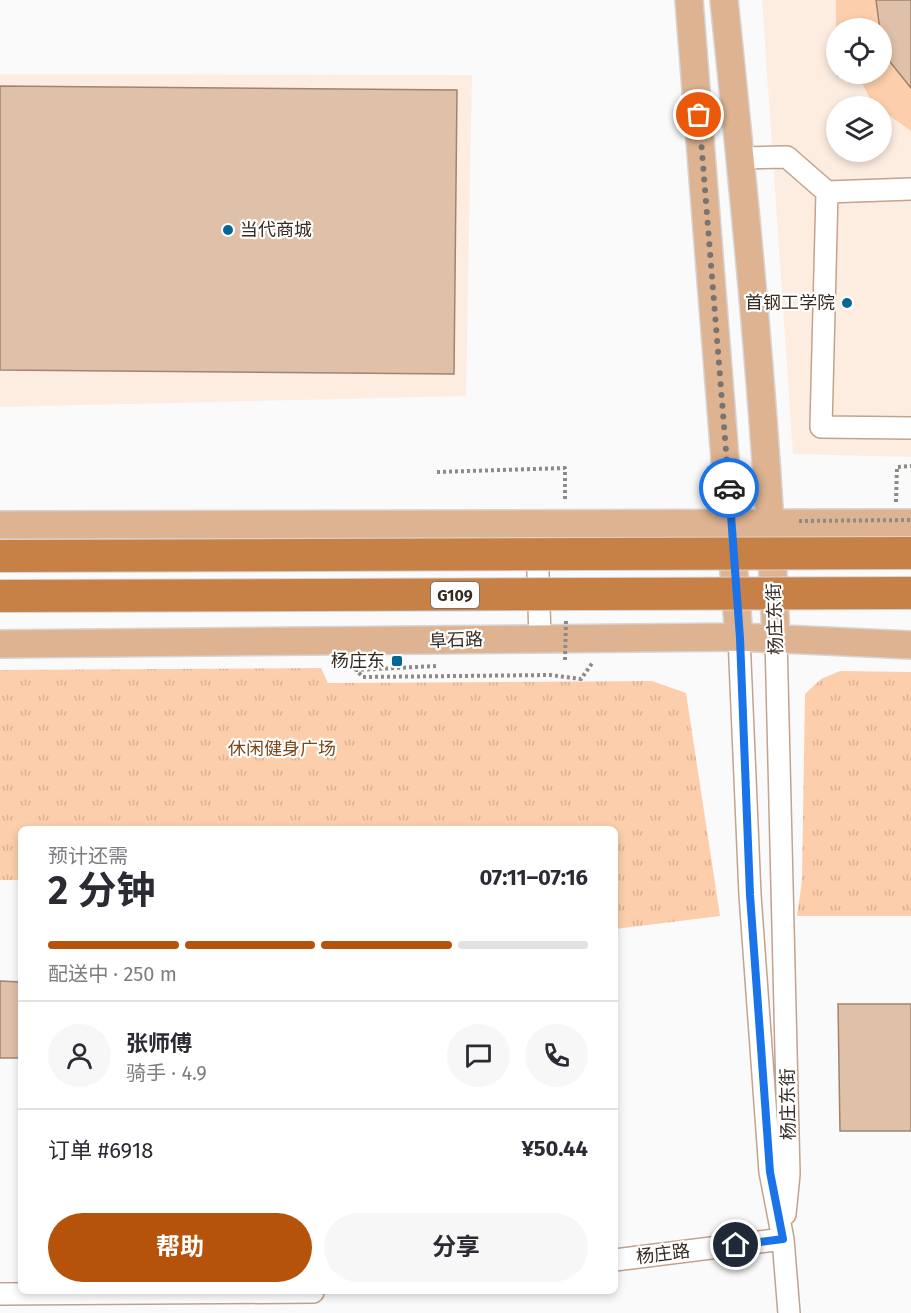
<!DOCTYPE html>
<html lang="zh">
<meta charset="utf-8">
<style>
body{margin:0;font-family:"Fira Sans","Noto Sans SC",sans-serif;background:#f7f7f7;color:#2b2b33;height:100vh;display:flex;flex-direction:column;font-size:22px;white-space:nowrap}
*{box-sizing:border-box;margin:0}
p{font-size:20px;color:#7c7c81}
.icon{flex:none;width:33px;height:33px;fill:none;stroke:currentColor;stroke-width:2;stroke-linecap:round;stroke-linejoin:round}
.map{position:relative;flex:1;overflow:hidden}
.panel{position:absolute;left:18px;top:826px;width:600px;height:468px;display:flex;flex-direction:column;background:#fff;border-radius:9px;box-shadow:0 3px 9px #0003}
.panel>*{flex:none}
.tools{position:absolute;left:826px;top:18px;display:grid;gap:12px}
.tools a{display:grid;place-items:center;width:66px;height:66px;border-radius:50%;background:#fff;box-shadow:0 3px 9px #0003;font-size:30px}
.pin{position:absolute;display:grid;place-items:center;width:51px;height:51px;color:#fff;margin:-26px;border:3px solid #fff;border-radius:50%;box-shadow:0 2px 6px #0007}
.courier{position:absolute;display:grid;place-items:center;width:60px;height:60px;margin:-30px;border:4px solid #1a73e8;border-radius:50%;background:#fff;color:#222;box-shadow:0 2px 8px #0007}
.summary em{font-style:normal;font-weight:700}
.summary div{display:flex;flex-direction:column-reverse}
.summary{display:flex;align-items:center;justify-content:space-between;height:102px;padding:0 30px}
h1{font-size:39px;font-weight:700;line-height:45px}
.bar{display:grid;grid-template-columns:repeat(4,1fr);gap:9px 6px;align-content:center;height:72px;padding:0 30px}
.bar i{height:8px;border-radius:4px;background:#e1e1e2}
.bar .on{background:#b45309}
.bar p{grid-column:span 4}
.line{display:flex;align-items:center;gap:15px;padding:0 30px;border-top:2px solid #e1e1e2}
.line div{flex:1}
.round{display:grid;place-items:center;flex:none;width:63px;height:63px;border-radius:32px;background:#f7f7f7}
.action{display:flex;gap:12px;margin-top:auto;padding:12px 30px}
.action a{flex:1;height:69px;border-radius:36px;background:#b45309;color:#fff;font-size:24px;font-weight:700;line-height:69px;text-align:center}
.action a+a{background:#f7f7f7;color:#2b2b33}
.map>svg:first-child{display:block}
.built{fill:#fdede1;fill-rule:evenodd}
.grass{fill:url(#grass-tufts)}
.pitch{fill:#fcceab}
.building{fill:#dfc0a9;stroke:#a1846f;stroke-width:1.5}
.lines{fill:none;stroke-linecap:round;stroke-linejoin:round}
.minor-casing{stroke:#c2a38d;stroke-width:24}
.major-casing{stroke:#d7d4d3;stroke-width:30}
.path{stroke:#908a85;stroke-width:4;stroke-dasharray:3 3;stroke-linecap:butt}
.minor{stroke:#fff;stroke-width:21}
.major{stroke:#ddb391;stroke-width:27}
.highway-bridge-casing{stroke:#d7d4d3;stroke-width:34;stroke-linecap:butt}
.path-bridge{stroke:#908a85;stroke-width:4;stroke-dasharray:3 3;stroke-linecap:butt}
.highway-bridge{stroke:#c78147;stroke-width:32}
.done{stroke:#7b736d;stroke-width:6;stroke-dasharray:0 10.8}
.route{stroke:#1a73e8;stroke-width:8}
.poi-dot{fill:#056796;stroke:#fff;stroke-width:2}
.labels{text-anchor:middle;stroke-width:4.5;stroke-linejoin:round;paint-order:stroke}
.shield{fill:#fff;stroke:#726a64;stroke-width:1.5}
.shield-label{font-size:16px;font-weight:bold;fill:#362a21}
.poi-label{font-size:18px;fill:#362a21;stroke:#fff;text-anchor:end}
.street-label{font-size:18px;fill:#362a21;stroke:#fff}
.park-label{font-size:18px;fill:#7c481a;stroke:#fff}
</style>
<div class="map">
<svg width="911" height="1313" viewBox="0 0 911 1313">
<defs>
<pattern id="grass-tufts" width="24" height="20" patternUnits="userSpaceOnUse" patternTransform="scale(1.5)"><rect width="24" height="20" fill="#fcceab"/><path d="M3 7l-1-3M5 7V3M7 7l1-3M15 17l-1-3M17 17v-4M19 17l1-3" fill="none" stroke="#d9b193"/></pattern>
</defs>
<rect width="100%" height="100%" fill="#fafafa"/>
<path class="built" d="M762,0H911V457L793,454ZM837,28H882V74H837ZM837,106H882V152H837Z
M0,74L472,75L466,396L0,407Z"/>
<path class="grass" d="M321,668L328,683L652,681L686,693L720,916L615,929V830H21V880H0V670Z
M840,671L911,672V916H797L802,880L805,694L821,679Z"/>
<path class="pitch" d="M836,0H911L882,28H837V74H882V45L887,58L911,88V131L882,110V106L872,102L859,77H836Z"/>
<path class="building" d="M876,0H911V88L887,58L882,45Z
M0,86L457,90L454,374L0,370Z
M0,981L21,982V1058H0Z
M838,1004H911V1131H840Z"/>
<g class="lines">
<defs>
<path id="minor" d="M741,158L787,157L827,192L911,189
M827,192L821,427L911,428
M537,542L540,638
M739,637L750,895L770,1172L783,1239L789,1313
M776,638L789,1174L785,1214
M615,1260L783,1239
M0,1294L313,1292"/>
<path id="major" d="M689,0L739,637
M724,0C746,212 767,425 776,638
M0,525L911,523
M0,644L739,637L911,645"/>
</defs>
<use href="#minor" class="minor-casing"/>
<use href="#major" class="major-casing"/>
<path class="path" d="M437,472L565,468V502
M896,502L897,467L911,466
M436,666L356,670L363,677L550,675L581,679L593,662"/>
<use href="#minor" class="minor"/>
<use href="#major" class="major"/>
<defs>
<path id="highway-bridge" d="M0,556L911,553
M0,596L911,593"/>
</defs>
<use href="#highway-bridge" class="highway-bridge-casing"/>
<path class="path-bridge" d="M799,521L911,520
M565,660L566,620"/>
<use href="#highway-bridge" class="highway-bridge"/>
</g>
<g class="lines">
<path class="done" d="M699,115L729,488"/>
<path class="route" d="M729,488L740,638L750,895L770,1172L783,1239L736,1245"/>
</g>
<g class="poi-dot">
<circle cx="228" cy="230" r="6"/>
<circle cx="847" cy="303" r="6"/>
<rect x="391" y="655" width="12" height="12" rx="3"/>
</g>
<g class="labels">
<rect class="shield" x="431" y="582" width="48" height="26" rx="4.5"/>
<g class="shield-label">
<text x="455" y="601">G109</text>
</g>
<g class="poi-label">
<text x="240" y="236" text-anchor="start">当代商城</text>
<text x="835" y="309">首钢工学院</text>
<text x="385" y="667">杨庄东</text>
</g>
<g class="street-label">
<text transform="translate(775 619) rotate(-92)" y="6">杨庄东街</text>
<text transform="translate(456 640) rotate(-2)" y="6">阜石路</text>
<text transform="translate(788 1104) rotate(-91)" y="6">杨庄东街</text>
<text transform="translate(663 1254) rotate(-7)" y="6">杨庄路</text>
</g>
<g class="park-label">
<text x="282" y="755">休闲健身广场</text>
</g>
</g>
</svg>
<div class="tools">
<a><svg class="icon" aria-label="locate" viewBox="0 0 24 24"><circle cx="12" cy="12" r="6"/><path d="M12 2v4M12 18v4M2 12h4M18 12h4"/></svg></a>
<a><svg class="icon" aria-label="layers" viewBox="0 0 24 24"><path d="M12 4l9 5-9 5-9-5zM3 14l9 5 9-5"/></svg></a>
</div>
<div class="pin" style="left:699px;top:115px;background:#ea580c"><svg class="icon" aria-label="bag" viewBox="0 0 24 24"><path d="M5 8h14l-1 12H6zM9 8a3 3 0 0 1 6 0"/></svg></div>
<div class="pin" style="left:736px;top:1245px;background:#1f2937"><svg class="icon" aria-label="home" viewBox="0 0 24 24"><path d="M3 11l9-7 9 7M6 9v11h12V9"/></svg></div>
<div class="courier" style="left:729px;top:488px"><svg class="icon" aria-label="car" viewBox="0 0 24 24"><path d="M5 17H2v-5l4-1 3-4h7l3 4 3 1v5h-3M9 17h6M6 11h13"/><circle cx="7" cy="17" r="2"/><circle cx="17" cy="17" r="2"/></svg></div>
<section class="panel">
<div class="summary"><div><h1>2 分钟</h1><p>预计还需</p></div><em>07:11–07:16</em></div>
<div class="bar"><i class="on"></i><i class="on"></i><i class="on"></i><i></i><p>配送中 · 250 m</p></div>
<div class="line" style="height:108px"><a class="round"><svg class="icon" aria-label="person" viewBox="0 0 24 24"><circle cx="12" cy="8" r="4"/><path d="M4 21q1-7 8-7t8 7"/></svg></a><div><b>张师傅</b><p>骑手 · 4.9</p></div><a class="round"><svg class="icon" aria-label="chat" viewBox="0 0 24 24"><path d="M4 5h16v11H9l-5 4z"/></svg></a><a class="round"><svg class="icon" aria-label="phone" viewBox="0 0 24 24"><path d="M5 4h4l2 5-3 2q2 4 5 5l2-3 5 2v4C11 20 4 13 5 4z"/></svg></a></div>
<div class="line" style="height:78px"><div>订单 #6918</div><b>¥50.44</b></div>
<div class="action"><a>帮助</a><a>分享</a></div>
</section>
</div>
